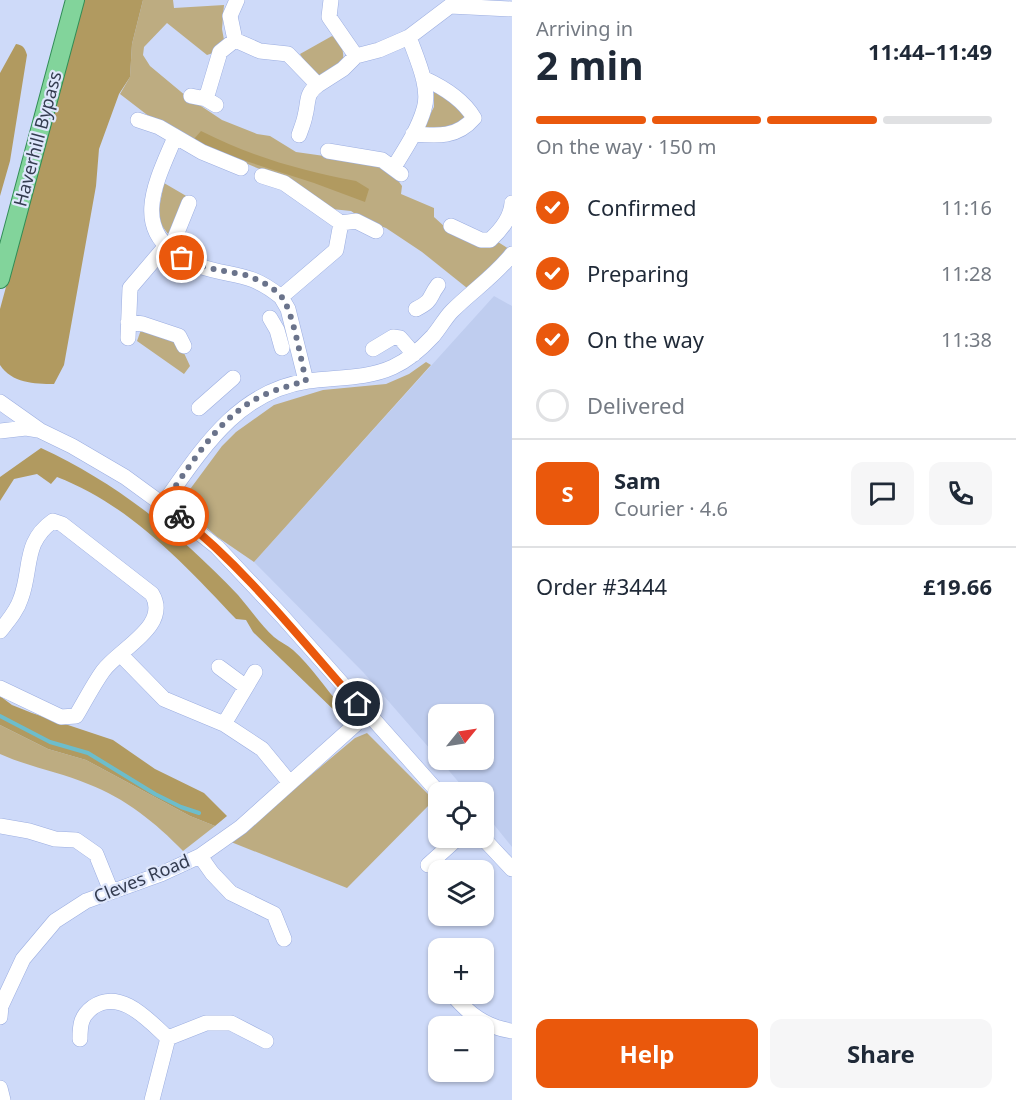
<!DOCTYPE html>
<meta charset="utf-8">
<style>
body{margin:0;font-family:"Noto Sans",sans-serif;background:#f6f6f7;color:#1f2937;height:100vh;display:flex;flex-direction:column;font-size:22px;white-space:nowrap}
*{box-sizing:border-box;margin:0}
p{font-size:20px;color:#747a83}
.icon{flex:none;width:33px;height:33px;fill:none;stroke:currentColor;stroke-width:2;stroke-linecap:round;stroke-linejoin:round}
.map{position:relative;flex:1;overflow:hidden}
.drawer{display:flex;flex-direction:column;background:#fff;width:504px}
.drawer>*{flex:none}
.needle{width:39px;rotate:60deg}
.buttons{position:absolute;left:428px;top:704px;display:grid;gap:12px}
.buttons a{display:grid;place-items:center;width:66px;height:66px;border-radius:12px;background:#fff;box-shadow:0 2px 4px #0004;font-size:30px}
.pin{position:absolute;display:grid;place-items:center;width:51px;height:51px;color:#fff;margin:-26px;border:3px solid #fff;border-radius:50%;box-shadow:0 2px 6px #0007}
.courier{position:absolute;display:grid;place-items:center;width:60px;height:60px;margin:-30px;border:4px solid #ea580c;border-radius:50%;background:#fff;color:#222;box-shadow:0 2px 8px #0007}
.summary em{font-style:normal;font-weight:700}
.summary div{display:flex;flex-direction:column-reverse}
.summary{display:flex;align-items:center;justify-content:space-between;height:102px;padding:0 24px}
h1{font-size:39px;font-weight:700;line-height:45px}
.bar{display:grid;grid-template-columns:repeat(4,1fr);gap:9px 6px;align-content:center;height:72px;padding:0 24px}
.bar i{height:8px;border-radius:4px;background:#e0e1e3}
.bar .current{background:#ea580c}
.bar p{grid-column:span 4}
.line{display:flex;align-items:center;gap:15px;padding:0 24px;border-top:2px solid #e0e1e3}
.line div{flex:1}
.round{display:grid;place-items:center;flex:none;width:63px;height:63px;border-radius:12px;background:#f6f6f7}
ol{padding:0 24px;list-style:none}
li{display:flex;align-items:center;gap:18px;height:66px}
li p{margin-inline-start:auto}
li .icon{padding:6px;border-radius:50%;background:#ea580c;color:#fff;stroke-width:4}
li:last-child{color:#747a83}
li i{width:33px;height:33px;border:3px solid #e0e1e3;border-radius:50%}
.button{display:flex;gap:12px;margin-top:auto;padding:12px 24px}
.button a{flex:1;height:69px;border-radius:12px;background:#ea580c;color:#fff;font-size:24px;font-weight:700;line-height:69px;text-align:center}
.button a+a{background:#f6f6f7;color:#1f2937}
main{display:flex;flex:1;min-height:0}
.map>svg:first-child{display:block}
.built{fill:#bfcdef}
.green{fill:#bdac81}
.forest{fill:#b19a60}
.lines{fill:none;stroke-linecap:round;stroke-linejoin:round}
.stream{stroke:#6dbdcb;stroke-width:4}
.minor-casing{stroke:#9caee0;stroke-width:16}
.major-casing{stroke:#318d56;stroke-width:20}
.minor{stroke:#fff;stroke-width:15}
.major{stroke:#82d49b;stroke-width:18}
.done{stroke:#6a738b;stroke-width:6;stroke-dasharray:0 10.8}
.route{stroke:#ea580c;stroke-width:8}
.labels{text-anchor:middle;stroke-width:4.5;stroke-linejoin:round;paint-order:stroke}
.street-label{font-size:18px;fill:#343c50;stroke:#dfe7fc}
</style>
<main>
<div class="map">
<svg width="512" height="1100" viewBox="0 0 512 1100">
<rect width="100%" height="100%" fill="#cedaf9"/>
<path class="built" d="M494,296L512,306V847L483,811V792H467L439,759H483V714H438V758L363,672L254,562Z"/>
<path class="green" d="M143,0H173L174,8L224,5L222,29L224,40L213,53L207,55L167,23L144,47L143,55L150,66L186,96L222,120L257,134L270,136L296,152L374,163L394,175L402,186L401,194L434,208V217L445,227L483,247L498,242L509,249L491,268L467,288L422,252L386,228L366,221L351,211L332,209L262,170L193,141L178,129L159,124L120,94L130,77L132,44Z
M332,36C343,42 344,52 343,64L319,77L313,76L300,54Z
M434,91L464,111L466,118L456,128L422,130L434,107Z
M164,183L188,197L171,238L157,219Z
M142,327L178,340L190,366L184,374L137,341Z
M426,362L431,365L254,562L216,536L181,504L185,496L222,446L236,432L274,405L323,390L386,384L409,374Z
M0,725L48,749L86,760L190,816L215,826L183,851C156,823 125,798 88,784C60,772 29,767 0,754Z
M367,733L434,800L347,888L231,842L355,738Z"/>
<path class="forest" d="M84,0H143L132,44L130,77L119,94L99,149L96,186L64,365L54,384C34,384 12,383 0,365V309Z
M16,44C23,45 25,48 27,55L10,161L0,196V73Z
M201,131C250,156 302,171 356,181L369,189L365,202L314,183L218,152L194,139Z
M41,448C117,483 180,534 238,595C250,609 261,625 274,637C280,642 287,645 293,650C311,666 325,688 341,706L338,714L253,632L246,620L236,619C184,564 130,505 57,477L51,484L37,474L14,479L0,501V477Z
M0,696L12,705L32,713L113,740L155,769L204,793L227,816L215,826L190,816L86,760L48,749L0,725Z"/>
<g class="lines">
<path class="stream" d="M0,716L50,742L88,753L155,794L181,807L199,813"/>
<defs>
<path id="minor" d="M331,0L329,17L356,56
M235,40L230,16L237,0
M191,96L206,99L216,105
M206,99L220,52L235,40L260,51L288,54L318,85L343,69L356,56L379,50L409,37L450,6L512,9
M138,120L159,127L202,152L241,168
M413,134C437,136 457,138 474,118C463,99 443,87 423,78
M299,135C301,129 304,122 305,116C309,102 305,94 318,85
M175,137C158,178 130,227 180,256C185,259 190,263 196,265C232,278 248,270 281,297
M328,151L382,160L401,174
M394,167C405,149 418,130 424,109C431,88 416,57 409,37
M262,176L284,183L341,223L356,221L376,231
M451,226L481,240H490C501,230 511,218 512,203
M170,250L189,203
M416,309C434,300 428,298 438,285
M270,318L277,330L282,348
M128,322L143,324L179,336L184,346
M128,338L130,288L165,247
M373,349L393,337L400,338L414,354
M306,381L288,309L281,297L336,250L341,223
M0,402L41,431L72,446L125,477L173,512L217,547L282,616L438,792
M199,408L233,378
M0,431L26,428L38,430
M163,504C201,451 237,391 308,381C336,377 367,379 393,367C408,360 422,348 433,336C440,328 445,318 452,311C472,291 495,276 512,254
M0,631C8,621 17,611 21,598C32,568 23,542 53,521L62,524L152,594C171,626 119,649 103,671C93,685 85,701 76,716L61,717L0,688
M121,655L164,699L224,724L262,749L290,783
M219,667L246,687
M224,724L255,672
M0,826L29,831L55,839L76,840L96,854L111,891
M482,837L512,869
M200,856L212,873L231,893L274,914L284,939
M428,865L459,837
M452,994C469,1014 485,1027 512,1031
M0,1017L1,1006L23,959L55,921L86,901L161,874L200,856L241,827L367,714
M80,1039C80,1024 81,1016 93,1007C121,988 149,1021 168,1038
M0,1088L3,1100
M152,1100L168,1038L206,1023H231L266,1041"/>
<path id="major" d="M0,279L75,0"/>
</defs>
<use href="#minor" class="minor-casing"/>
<use href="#major" class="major-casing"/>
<use href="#minor" class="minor"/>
<use href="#major" class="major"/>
</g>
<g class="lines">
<path class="done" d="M179,516L163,504C189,468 214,423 254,400C270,391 288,386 306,381C301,361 293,310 281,296C272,286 257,279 245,275C223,270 201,269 182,258"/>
<path class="route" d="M179,516C247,570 300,639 358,704"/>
</g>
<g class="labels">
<g class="street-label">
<text transform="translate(38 139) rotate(-75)" y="6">Haverhill Bypass</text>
<text transform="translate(142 879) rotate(-22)" y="6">Cleves Road</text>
</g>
</g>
</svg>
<div class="buttons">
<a><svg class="needle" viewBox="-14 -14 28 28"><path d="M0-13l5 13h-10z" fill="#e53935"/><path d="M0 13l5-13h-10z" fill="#747a83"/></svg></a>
<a><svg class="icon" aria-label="locate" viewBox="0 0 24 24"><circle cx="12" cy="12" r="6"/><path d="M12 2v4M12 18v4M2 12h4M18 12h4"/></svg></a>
<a><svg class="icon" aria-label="layers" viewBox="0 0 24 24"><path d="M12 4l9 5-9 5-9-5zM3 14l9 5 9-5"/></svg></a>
<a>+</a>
<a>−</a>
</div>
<div class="pin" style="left:182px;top:258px;background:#ea580c"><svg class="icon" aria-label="bag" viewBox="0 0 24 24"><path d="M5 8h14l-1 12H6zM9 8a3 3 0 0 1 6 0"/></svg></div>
<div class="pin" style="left:358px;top:704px;background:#1f2937"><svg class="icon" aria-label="home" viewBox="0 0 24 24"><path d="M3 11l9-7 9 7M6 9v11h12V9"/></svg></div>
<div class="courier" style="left:179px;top:516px"><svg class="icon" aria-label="bike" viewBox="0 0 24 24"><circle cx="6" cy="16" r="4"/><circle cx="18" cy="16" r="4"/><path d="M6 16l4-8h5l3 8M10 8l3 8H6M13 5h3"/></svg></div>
</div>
<section class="drawer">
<div class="summary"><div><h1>2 min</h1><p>Arriving in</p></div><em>11:44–11:49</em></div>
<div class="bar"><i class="current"></i><i class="current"></i><i class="current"></i><i></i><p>On the way · 150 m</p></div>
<ol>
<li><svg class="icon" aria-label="check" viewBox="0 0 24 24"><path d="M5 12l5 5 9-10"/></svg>Confirmed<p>11:16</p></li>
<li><svg class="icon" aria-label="check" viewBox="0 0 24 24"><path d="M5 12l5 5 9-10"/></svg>Preparing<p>11:28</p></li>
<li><svg class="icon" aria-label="check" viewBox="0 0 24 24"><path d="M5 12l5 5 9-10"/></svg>On the way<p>11:38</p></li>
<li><i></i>Delivered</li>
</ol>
<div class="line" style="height:108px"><b class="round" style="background:#ea580c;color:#fff">S</b><div><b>Sam</b><p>Courier · 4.6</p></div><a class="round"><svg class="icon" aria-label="chat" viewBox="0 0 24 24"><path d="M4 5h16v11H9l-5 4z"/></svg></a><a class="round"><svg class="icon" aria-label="phone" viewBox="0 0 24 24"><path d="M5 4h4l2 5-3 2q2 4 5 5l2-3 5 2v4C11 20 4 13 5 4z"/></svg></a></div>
<div class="line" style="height:78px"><div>Order #3444</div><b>£19.66</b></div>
<div class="button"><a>Help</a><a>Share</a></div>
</section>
</main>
